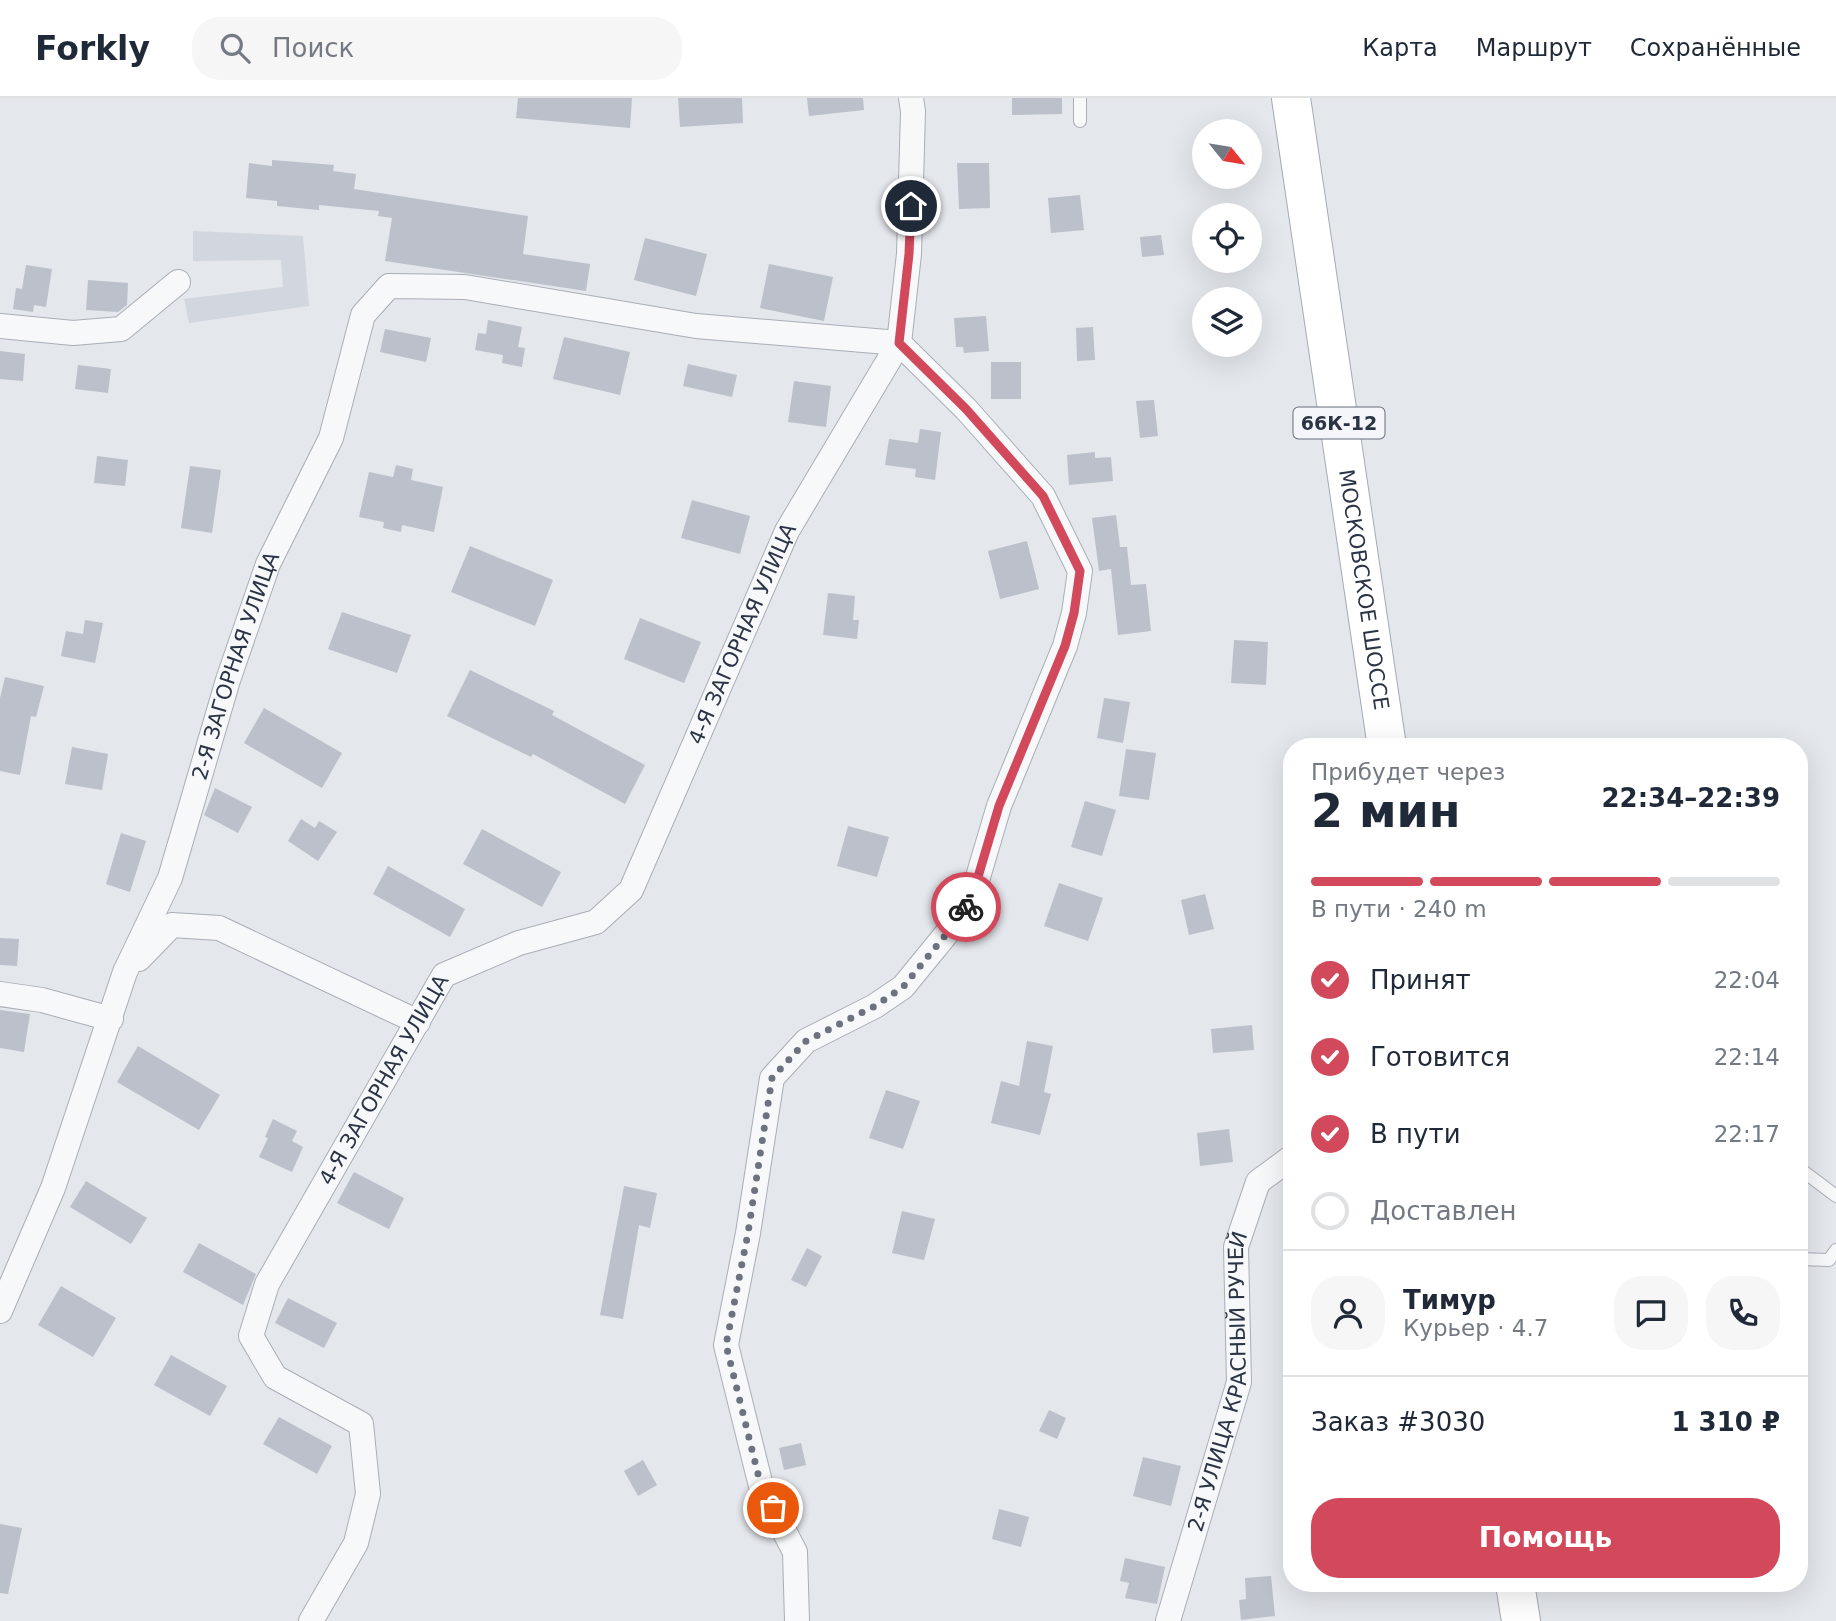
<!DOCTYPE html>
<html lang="ru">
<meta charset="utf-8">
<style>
body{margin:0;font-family:"DejaVu Sans",sans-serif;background:#f6f6f7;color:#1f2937;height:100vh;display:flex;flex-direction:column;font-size:26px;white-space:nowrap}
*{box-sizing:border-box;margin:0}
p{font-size:23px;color:#747a83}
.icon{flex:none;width:38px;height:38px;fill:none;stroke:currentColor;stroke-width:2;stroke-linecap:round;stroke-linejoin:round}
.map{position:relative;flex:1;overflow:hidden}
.drawer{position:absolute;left:1283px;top:640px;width:525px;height:854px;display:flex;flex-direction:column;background:#fff;border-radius:28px;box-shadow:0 7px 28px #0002}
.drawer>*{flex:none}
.needle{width:46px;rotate:120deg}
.buttons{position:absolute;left:1192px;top:21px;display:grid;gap:14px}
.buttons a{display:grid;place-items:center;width:70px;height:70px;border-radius:50%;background:#fff;box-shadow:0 7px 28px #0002;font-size:35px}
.pin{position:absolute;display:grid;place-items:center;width:60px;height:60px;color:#fff;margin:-30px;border:4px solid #fff;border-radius:50%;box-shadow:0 2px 7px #0007}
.courier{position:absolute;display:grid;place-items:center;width:70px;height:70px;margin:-35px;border:5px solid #d1495b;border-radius:50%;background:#fff;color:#222;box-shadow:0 2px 9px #0007}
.summary em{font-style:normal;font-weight:700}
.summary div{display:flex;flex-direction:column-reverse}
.summary{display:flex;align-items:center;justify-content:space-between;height:119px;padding:0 28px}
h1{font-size:46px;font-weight:700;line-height:52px}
.bar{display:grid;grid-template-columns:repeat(4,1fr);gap:10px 7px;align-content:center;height:84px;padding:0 28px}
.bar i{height:9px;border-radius:5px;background:#e0e1e3}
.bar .active{background:#d1495b}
.bar p{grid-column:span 4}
.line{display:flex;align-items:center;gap:18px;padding:0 28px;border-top:2px solid #e0e1e3}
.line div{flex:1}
.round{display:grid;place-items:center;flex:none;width:74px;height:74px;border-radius:28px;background:#f6f6f7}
ol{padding:0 28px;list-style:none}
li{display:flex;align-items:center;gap:21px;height:77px}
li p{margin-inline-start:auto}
li .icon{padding:7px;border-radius:50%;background:#d1495b;color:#fff;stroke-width:4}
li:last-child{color:#747a83}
li i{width:38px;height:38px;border:4px solid #e0e1e3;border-radius:50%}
.cta{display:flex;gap:14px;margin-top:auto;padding:14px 28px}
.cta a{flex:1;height:80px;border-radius:28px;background:#d1495b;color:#fff;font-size:28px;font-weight:700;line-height:80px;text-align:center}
header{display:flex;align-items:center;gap:42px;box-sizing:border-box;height:98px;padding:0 35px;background:#fff;border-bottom:2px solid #e0e1e3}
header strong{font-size:33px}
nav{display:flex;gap:38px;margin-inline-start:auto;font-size:24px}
.search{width:490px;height:63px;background:#f6f6f7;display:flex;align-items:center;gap:18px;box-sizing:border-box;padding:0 24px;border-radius:28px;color:#747a83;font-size:26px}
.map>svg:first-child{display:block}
.built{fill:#d2d6de}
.building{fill:#bbc0ca}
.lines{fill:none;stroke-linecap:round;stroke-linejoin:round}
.lane-casing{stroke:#a9aeb7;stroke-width:14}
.street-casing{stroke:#a9aeb7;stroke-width:26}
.primary-casing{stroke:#a3abb8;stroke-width:40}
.lane{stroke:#f7f8fa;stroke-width:12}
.street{stroke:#f7f8fa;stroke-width:24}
.primary{stroke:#fff;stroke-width:38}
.done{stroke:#6c737f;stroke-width:7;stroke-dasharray:0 12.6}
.route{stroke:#d1495b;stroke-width:9}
.labels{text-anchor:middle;stroke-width:5;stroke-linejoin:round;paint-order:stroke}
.shield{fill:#f4f6f9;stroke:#676e7b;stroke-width:2}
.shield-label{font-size:19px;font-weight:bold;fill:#2b3445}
.street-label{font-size:21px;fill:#2b3445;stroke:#f4f6f9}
</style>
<header>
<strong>Forkly</strong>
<div class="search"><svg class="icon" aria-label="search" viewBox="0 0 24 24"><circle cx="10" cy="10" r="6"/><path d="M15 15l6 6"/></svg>Поиск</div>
<nav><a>Карта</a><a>Маршрут</a><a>Сохранённые</a></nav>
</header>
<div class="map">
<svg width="1836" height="1523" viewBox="0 0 1836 1523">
<rect width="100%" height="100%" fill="#e4e7ec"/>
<path class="built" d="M193,133L303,138L309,208L189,225L184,201L283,189L281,162L193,163Z"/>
<path class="building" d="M518,0H632L630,30L516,20Z
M678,0H742L743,25L680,29Z
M807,0H863L864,12L809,18Z
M1012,0H1062V16L1012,17Z
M272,62L334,67L333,73L356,76L354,91L528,118L523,156L590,166L586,193L385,163L392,120L378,118L379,113L319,107V112L277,108V103L246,100L249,65L272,68Z
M957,65H989L990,110L959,111Z
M1080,97L1084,132L1051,135L1048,100Z
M1161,137L1164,157L1142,159L1140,139Z
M645,140L707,156L696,198L634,182Z
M769,166L833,179L824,223L760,210Z
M26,167L52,171L46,209L34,207L33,214L13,211L16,190L22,191Z
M88,182L128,185L127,207L118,214L86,212Z
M986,218L989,253L964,255L963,249H956L954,220Z
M488,222L522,229L518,249L525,250L522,269L502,265L503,257L475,252L478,235L486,236Z
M1093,229L1095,262L1077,263L1076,230Z
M385,231L431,240L426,264L380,254Z
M564,239L630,254L620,297L553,281Z
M0,253L25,256L23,283L0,281Z
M991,264H1021V301H991Z
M688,266L737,277L732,299L683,288Z
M78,267L111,271L108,295L75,291Z
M794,283L831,288L826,329L788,324Z
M1154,302L1158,338L1140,340L1136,303Z
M920,331L941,334L935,382L915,379L916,371L885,367L889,341L918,345Z
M1095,354V360L1111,359L1113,383L1069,387L1067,357Z
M97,358L128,362L125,388L94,385Z
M396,367L413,371L411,382L443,389L434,434L402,427L401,434L383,430L384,424L359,419L369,374L393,379Z
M190,368L221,372L212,435L181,430Z
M692,402L750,418L740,456L681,440Z
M1116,417L1120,449H1127L1131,487L1146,486L1151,533L1118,537L1111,471L1099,473L1092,420Z
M1027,443L1039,491L1000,501L988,453Z
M470,448L553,482L535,528L451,494Z
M828,495L855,498L853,522H859L857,541L823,537Z
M342,514L411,537L397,575L328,551Z
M640,520L701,544L684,585L624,561Z
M85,522L103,525L95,565L61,558L66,533L83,536Z
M1234,542L1268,544L1266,587L1231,585Z
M470,572L554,613L552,617L645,667L625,706L533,656L531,659L447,618Z
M5,579L44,588L36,619L31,618L20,677L0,673V600Z
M1104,600L1130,604L1123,645L1097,640Z
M264,610L342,655L322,690L244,645Z
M72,649L108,656L102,692L65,686Z
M1126,651L1156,655L1149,702L1119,698Z
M215,690L252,709L238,735L204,717Z
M1085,703L1116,712L1102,758L1071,749Z
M301,721L315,730L319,723L337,734L318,763L288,743Z
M848,728L889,739L877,779L837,768Z
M482,731L561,774L542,809L463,766Z
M121,735L146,743L130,794L106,786Z
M388,768L465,811L450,839L373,796Z
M1059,785L1103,800L1088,843L1044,828Z
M1205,796L1214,831L1189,837L1181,802Z
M0,840L19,841L17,868L0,867Z
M0,912L30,916L24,954L0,950Z
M1252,927L1254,952L1213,955L1211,931Z
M1027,943L1053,948L1044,994L1051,996L1040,1037L991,1025L1001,983L1019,988Z
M138,948L220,997L199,1032L117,984Z
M886,992L920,1003L903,1051L869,1040Z
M273,1021L297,1033L292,1043L303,1049L292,1074L259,1059L268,1040L265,1039Z
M1229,1031L1233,1064L1200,1068L1197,1035Z
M354,1074L404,1100L389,1131L337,1105Z
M86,1083L147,1120L131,1146L70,1109Z
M624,1088L657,1095L650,1130L639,1127L623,1221L600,1217Z
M902,1113L935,1121L924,1162L892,1155Z
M199,1145L256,1176L243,1207L183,1174Z
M807,1150L822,1158L806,1189L791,1182Z
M61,1188L116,1220L93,1259L38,1227Z
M288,1200L337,1225L324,1250L275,1225Z
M171,1257L227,1288L210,1318L154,1287Z
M1049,1312L1066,1320L1057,1341L1039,1333Z
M279,1319L332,1348L317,1376L263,1346Z
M801,1345L806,1367L784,1372L779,1350Z
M1143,1359L1181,1368L1171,1408L1133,1398Z
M643,1362L657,1387L638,1398L624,1373Z
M999,1411L1029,1419L1021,1449L992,1441Z
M0,1426L22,1430L8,1496L0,1495Z
M1125,1460L1165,1469L1157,1506L1125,1500L1129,1485L1120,1483Z
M1271,1478L1275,1518L1241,1522L1239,1502L1246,1501L1245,1480Z"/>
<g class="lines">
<defs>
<path id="lane" d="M1080,0V23
M1799,1070L1836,1098
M1799,1161L1829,1162L1836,1152"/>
<g id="street">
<path d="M0,228L73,235L121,231L178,184"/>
<path d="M139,861L172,827L219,830L418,924"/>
<path d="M0,896L42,902L111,921"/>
<path id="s1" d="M0,1213L53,1090L125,874L170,780L228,582L268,466L331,340L363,217L389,188L465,189L696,228L899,245L966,311L1043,398L1080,473L1074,515L1065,548L999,708L975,789L961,818L903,889L875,908L806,943L772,980L748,1135L726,1247L761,1388L795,1454L797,1523"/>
<path id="s2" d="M311,1523L356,1445L368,1396L361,1326L275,1279L251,1238L267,1186L444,877L519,845L596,824L631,792L787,433L899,245L909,156L913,13L911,0"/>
<path id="s3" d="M1168,1523L1239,1284L1236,1149L1258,1084L1292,1059"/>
</g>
<g id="primary">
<path id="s4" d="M1291,0L1387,649"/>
<path d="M1515,1486L1521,1523"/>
</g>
</defs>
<use href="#lane" class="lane-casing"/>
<use href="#street" class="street-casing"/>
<use href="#primary" class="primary-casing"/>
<use href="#lane" class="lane"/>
<use href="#street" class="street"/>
<use href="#primary" class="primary"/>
</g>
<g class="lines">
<path class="done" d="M773,1410L761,1388L726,1247L748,1135L772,980L806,943L875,908L903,889L961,818L966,809"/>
<path class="route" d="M911,108L909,156L899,245L966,311L1043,398L1080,473L1074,515L1065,548L999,708L975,789L966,809"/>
</g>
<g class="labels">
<rect class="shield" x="1293.5" y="309.5" width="91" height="31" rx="5"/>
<g class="shield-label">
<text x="1339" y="332">66К-12</text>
</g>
<g class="street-label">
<text dy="7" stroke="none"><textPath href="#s4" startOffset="497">МОСКОВСКОЕ ШОССЕ</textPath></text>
<text dy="7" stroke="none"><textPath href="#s2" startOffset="1255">4-Я ЗАГОРНАЯ УЛИЦА</textPath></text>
<text dy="7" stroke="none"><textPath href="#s1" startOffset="688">2-Я ЗАГОРНАЯ УЛИЦА</textPath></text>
<text dy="7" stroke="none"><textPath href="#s2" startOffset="646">4-Я ЗАГОРНАЯ УЛИЦА</textPath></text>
<text dy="7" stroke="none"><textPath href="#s3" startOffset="247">2-Я УЛИЦА КРАСНЫЙ РУЧЕЙ</textPath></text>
</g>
</g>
</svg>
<div class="buttons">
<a><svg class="needle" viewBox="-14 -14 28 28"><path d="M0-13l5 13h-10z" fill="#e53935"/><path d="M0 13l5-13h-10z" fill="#747a83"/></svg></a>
<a><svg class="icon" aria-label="locate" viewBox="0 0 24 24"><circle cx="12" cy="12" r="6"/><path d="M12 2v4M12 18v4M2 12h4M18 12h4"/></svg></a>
<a><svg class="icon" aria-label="layers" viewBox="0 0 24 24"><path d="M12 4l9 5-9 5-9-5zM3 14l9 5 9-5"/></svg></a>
</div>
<div class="pin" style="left:773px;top:1410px;background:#ea580c"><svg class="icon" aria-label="bag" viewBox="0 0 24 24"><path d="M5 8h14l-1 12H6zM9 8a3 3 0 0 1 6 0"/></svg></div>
<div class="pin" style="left:911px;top:108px;background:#1f2937"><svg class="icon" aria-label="home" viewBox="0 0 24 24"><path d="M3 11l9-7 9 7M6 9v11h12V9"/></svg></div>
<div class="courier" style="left:966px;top:809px"><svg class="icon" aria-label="bike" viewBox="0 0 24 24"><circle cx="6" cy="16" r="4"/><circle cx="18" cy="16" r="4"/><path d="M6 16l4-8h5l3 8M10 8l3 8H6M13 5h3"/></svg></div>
<section class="drawer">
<div class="summary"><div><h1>2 мин</h1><p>Прибудет через</p></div><em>22:34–22:39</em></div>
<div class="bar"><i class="active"></i><i class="active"></i><i class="active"></i><i></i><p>В пути · 240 m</p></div>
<ol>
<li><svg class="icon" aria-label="check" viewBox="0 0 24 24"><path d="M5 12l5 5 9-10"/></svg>Принят<p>22:04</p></li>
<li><svg class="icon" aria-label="check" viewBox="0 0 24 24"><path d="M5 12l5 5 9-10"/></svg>Готовится<p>22:14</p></li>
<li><svg class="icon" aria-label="check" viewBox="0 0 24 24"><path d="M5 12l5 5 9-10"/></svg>В пути<p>22:17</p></li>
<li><i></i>Доставлен</li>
</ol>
<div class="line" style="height:126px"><a class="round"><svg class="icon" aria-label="person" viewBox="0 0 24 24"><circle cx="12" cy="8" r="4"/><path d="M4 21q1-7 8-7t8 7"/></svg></a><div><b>Тимур</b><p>Курьер · 4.7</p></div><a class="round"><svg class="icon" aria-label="chat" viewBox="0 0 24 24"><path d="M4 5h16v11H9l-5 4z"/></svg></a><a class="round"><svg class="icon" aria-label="phone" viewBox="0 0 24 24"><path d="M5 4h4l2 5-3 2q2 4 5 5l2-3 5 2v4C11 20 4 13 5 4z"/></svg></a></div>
<div class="line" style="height:91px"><div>Заказ #3030</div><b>1 310 ₽</b></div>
<div class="cta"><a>Помощь</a></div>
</section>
</div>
